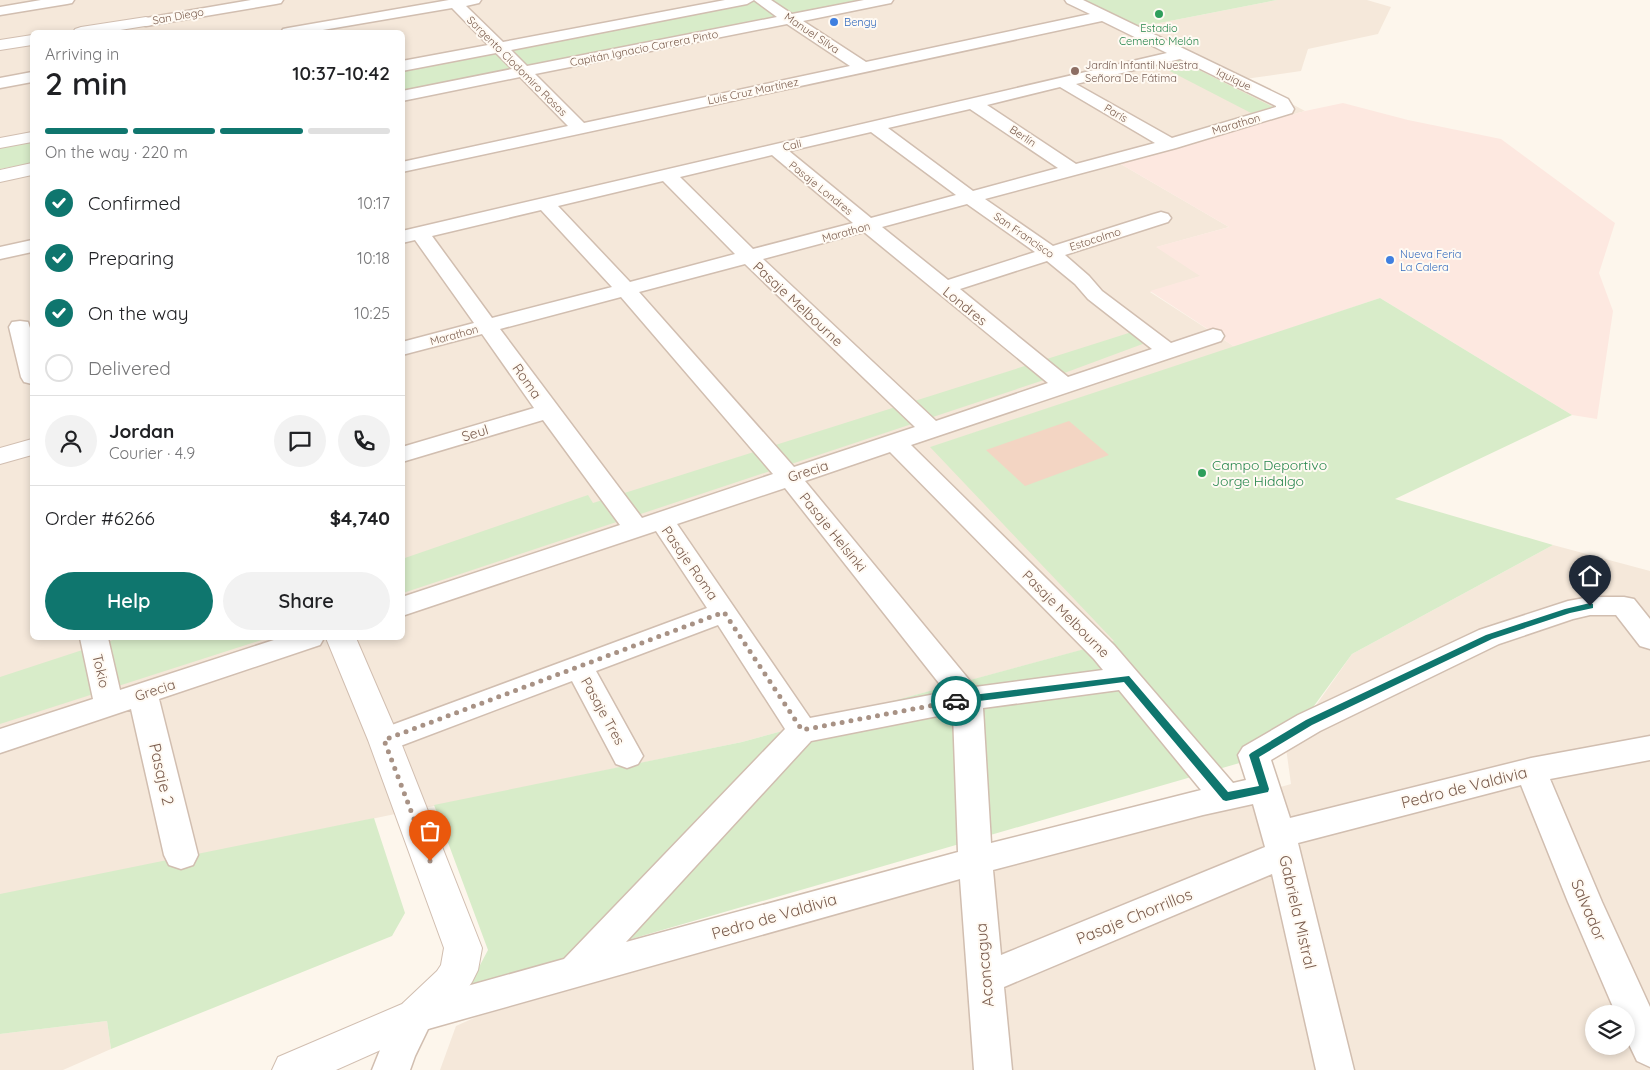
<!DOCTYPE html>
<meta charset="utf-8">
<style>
body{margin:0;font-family:Quicksand,sans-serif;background:#f2f2f2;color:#202124;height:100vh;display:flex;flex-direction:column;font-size:19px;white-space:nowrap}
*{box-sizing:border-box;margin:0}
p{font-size:16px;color:#757577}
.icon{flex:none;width:28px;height:28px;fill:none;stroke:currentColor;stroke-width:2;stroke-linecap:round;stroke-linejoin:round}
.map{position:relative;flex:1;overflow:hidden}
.drawer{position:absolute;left:30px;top:30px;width:375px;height:610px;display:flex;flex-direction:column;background:#fff;border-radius:8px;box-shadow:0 2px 8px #0003}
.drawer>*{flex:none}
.fabs{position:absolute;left:1585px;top:1005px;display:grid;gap:10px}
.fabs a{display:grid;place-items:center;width:50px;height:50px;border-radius:50%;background:#fff;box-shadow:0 2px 8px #0003;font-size:25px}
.pin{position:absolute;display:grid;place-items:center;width:42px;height:42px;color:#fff;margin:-51px -21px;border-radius:50% 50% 50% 0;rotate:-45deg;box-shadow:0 0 5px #0007}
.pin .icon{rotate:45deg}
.courier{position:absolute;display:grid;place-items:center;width:50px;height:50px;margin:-25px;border:4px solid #0f766e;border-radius:50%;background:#fff;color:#222;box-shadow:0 1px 6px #0007}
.summary em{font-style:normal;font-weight:600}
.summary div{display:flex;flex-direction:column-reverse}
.summary{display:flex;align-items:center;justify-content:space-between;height:85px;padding:0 15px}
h1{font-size:32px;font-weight:600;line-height:38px}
.bar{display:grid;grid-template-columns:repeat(4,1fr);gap:8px 5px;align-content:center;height:60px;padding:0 15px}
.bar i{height:6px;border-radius:4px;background:#e0e0e0}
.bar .selected{background:#0f766e}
.bar p{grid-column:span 4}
.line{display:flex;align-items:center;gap:12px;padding:0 15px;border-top:1px solid #e0e0e0}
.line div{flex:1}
.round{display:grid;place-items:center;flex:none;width:52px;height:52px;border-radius:26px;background:#f2f2f2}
ol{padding:0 15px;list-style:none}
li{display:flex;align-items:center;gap:15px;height:55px}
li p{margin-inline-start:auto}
li .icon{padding:5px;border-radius:50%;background:#0f766e;color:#fff;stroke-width:4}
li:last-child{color:#757577}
li i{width:28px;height:28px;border:2px solid #e0e0e0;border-radius:50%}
.action{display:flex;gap:10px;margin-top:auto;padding:10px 15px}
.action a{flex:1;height:58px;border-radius:30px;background:#0f766e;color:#fff;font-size:20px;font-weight:600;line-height:58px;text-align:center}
.action a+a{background:#f2f2f2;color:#202124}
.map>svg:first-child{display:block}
.residential{fill:#f5e8da;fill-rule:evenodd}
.commercial{fill:#fde8e0}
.green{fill:#d8ecc9}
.building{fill:#f3d5c3}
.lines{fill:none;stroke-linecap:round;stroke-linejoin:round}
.minor-casing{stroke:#d1beb0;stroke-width:3}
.tertiary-casing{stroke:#d1beb0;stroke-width:2}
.minor{fill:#fff;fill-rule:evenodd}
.tertiary{fill:#fff;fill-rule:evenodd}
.route{fill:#0f766e}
.done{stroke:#a89285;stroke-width:5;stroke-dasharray:0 9}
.leisure-dot{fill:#2e9e5b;stroke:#fffaf3;stroke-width:2}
.shop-dot{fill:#3f7fe0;stroke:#fffaf3;stroke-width:2}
.education-dot{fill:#8d6e63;stroke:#fffaf3;stroke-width:2}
.labels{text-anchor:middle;stroke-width:4;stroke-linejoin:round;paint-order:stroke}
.far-street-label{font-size:11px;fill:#7a5c4d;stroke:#fffaf3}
.far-shop-label{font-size:11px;fill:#366cbe;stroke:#fffaf3;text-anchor:start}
.far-leisure-label{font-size:11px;fill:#27864d;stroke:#fffaf3}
.far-education-label{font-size:11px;fill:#785e54;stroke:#fffaf3;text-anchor:start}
.street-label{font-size:14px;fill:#7a5c4d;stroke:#fffaf3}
.leisure-label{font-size:14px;fill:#27864d;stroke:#fffaf3;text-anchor:start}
.near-street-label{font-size:16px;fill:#7a5c4d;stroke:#fffaf3}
</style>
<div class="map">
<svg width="1650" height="1070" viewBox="0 0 1650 1070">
<rect width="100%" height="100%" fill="#fdf6ec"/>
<path class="residential" d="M0,0H724L403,62L402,32H32V133L0,139Z
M894,0H1082L1139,27L1277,0H1367L1391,7L1378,34L1308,49L1301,71L1245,79L1305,111L1119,163L1229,227L1157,247L1201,276L1150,292L1235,347L931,447L1115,641L742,742L0,896V180L32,173V638H402L403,99Z
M1553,545L1650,571V1070H440L456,1026L476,1017L1291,784L1286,748L1352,654ZM1594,1014H1626V1046H1594Z
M107,1021L111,1049L63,1070H0V1034Z"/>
<path class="commercial" d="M1343,103L1408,120L1501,139L1615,223L1599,273L1613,311L1597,419L1572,415L1380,298L1235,347L1150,291L1200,276L1156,247L1229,227L1119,163L1305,111Z"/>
<path class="green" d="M758,0H859L403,90L402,68Z
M1082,0H1277L1139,27Z
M1177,59L1273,107L1251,113L1156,64Z
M32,139V163L0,169V145Z
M1380,298L1572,415L1395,499L1553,545L1352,654L1281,751L469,986L488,950L434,805L742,742L1114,641L930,447Z
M1135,331L1148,342L1059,375L403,593L402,559L588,495L593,503Z
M119,638H268L0,724V677Z
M374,818L405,913L392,936L111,1049L107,1021L0,1034V894Z"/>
<path class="building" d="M1069,421L1109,455L1025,486L986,450Z"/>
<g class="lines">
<defs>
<path id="minor" d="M41,0H74L72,3L67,4L0,15V7Z
M251,0H283L281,3L276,4L146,26L141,25L139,22L141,19L146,18Z
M449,0H481L479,3L466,6L503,42L725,0H771L792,14L864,0H893L891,3L886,4L803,21L866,62L1090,14L1067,3L1065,0H1083L1288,99L1294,109L1292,113L1176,148L985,199L1053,246L1154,214L1161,212L1168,214L1171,218L1168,222L1065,255L1089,276L1102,291L1171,343L1213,329L1221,331L1224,336L1221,341L911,445L1114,645L1233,783L1246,780L1238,755L1243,747L1298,715L1479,630L1568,601L1590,597H1624L1634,599L1650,619V649L1640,646L1616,615H1590L1573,619L1499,644L1320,731L1271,760L1290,818L1531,758L1650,736V760L1550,779L1602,902L1650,1007V1067L1637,1061L1626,1038V1014H1616L1568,902L1521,785L1298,843L1354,1070H1316L1272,874L1004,987L1012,1070H974L960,879L428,1029L415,1056L410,1070H372L384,1040L403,1004L564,959L785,729L718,625L596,671L643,756L638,764L627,768L616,764L572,681L395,748L384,752L373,748L369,740L373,732L707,608L656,531L402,616V597L620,525L543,420L402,462V447L534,408L482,334L402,355V342L474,323L415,240L402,243V231L1167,53L1102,21L402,172V162L568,126L520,77L402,101V91L512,69L496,53L402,71V61L488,45L452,8L311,32H281L283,29L288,28ZM754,0L777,17L527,66L511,50L747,4ZM787,24L850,66L584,123L535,74ZM1180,59L1276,106V107L1172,138L1076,84ZM1060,87L1155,143L1076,164L987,105ZM970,109L1058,168L973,191L888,128ZM871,132L956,195L871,218L789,151ZM772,155L853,223L753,249L680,177ZM663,181L735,254L630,282L558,206ZM967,204L1035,252L948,280L882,227ZM541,210L612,287L492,318L432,236ZM864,232L1048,383L936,421L763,259ZM1047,261L1075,284L1088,299L1152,349L1068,377L960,289ZM745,264L915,427L794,467L639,292ZM621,297L773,474L642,518L500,329ZM890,452L1094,659L1103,670L975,687L805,481ZM785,488L946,692L810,718L677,524ZM1119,690L1201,790L991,843L983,708ZM953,713L958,852L626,942L811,741ZM1253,804L1265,847L1001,955L993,870L1203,815Z
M32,72V82L0,88V78Z
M32,240V252L0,259V247Z
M20,321L28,322L32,334V384L24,382L21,377L9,327L12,322Z
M80,638H108L120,690L280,638H324L320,645L159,699L198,855L193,865L181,869L169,865L164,855L131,709L0,753V729L93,699Z"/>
<path id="tertiary" d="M146,17L151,19L154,22L151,25L108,32H73L75,29L81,27Z
M32,35V45L0,50V40Z
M32,132V142L0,148V138Z
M32,163V175L0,182V170Z
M32,439V455L0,464V448Z
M326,638H356L400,740L482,948L478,970L472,982L463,995L430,1028L336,1070H272L278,1057L402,1004L437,971L441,965L444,948L368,740Z"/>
</defs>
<use href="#minor" class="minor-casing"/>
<use href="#tertiary" class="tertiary-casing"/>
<use href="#minor" class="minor"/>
<use href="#tertiary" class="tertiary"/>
</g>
<path class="route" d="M1590,603L1593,604V608L1570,613L1492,639L1312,725L1259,757L1269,789L1268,792L1226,801L1223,800L1124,682L956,704L952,701L956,697L1129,676L1228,792L1259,786L1249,755L1251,753L1306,720L1486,635L1565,609Z"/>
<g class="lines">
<path class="done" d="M430,861L384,740L724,612L802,730L956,701"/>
</g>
<g class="leisure-dot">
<circle cx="1159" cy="14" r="5"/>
<circle cx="1202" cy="473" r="5"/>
</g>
<g class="shop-dot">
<circle cx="834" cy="22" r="5"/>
<circle cx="1390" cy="260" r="5"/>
</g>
<circle class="education-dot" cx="1075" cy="71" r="5"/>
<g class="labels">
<g class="far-street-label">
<text transform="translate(178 16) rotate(-10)" y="4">San Diego</text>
<text transform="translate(812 33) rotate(34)" y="4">Manuel Silva</text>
<text transform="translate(644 48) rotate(-11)" y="4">Capitán Ignacio Carrera Pinto</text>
<text transform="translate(517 66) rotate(45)" y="4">Sargento Clodomiro Rosas</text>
<text transform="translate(1234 79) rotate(26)" y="4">Iquique</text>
<text transform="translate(753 91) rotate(-12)" y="4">Luis Cruz Martínez</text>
<text transform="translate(1116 113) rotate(30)" y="4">París</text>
<text transform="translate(1236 124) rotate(-16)" y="4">Marathon</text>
<text transform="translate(1023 136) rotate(34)" y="4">Berlín</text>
<text transform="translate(792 145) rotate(-13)" y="4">Cali</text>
<text transform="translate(821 188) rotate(39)" y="4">Pasaje Londres</text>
<text transform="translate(846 232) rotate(-15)" y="4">Marathon</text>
<text transform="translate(1024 235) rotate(35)" y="4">San Francisco</text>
<text transform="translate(1095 239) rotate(-18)" y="4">Estocolmo</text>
<text transform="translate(454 335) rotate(-15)" y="4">Marathon</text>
</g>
<g class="far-shop-label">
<text x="844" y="26">Bengy</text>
<text x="1400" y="258">Nueva Feria<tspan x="1400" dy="13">La Calera</tspan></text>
</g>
<g class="far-leisure-label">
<text x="1159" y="32">Estadio<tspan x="1159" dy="13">Cemento Melón</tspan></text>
</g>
<g class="far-education-label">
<text x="1085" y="69">Jardín Infantil Nuestra<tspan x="1085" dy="13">Señora De Fátima</tspan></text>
</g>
<g class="street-label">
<text transform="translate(798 304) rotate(43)" y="5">Pasaje Melbourne</text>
<text transform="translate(965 306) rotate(39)" y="5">Londres</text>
<text transform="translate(527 381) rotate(55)" y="5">Roma</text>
<text transform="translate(475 433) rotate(-17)" y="5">Seul</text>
<text transform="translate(808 471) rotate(-18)" y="5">Grecia</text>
<text transform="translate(833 532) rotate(51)" y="5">Pasaje Helsinki</text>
<text transform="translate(690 563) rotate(55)" y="5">Pasaje Roma</text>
<text transform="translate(1066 614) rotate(45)" y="5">Pasaje Melbourne</text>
<text transform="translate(101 671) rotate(77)" y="5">Tokio</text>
<text transform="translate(155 690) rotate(-18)" y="5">Grecia</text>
<text transform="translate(603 711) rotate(61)" y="5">Pasaje Tres</text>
</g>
<g class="leisure-label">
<text x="1212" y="470">Campo Deportivo<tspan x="1212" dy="16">Jorge Hidalgo</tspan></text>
</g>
<g class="near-street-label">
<text transform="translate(162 774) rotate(77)" y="6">Pasaje 2</text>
<text transform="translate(1464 787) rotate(-14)" y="6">Pedro de Valdivia</text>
<text transform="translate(1589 910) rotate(67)" y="6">Salvador</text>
<text transform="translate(1298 912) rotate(77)" y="6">Gabriela Mistral</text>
<text transform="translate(774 916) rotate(-16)" y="6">Pedro de Valdivia</text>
<text transform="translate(1134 916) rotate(-22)" y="6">Pasaje Chorrillos</text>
<text transform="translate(984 965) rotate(-95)" y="6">Aconcagua</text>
</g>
</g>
</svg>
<div class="fabs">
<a><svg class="icon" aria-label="layers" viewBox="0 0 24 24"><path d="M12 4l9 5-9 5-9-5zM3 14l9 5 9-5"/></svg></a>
</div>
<div class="pin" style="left:430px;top:861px;background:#ea580c"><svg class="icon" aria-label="bag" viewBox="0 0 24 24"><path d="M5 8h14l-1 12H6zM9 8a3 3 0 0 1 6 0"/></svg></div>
<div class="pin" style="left:1590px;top:606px;background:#1f2937"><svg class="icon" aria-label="home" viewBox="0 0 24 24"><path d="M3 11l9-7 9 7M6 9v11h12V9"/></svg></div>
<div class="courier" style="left:956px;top:701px"><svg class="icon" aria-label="car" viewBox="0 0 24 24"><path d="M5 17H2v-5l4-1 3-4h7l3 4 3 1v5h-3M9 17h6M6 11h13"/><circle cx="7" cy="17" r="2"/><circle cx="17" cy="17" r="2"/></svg></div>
<section class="drawer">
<div class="summary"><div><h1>2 min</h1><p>Arriving in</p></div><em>10:37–10:42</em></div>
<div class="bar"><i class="selected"></i><i class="selected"></i><i class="selected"></i><i></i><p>On the way · 220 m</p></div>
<ol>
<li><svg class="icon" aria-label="check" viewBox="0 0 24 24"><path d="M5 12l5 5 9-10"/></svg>Confirmed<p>10:17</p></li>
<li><svg class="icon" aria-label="check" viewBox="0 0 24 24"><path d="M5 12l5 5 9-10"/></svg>Preparing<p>10:18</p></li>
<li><svg class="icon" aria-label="check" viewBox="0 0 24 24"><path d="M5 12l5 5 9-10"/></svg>On the way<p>10:25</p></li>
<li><i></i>Delivered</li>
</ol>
<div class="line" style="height:90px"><a class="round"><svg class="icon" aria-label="person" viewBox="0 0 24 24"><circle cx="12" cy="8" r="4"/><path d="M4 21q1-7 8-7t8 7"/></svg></a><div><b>Jordan</b><p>Courier · 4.9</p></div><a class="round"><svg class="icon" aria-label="chat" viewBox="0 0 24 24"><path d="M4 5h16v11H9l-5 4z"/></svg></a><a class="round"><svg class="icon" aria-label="phone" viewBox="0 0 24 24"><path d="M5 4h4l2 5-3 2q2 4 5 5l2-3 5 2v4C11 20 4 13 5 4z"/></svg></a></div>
<div class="line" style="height:65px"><div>Order #6266</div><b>$4,740</b></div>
<div class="action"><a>Help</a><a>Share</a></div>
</section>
</div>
